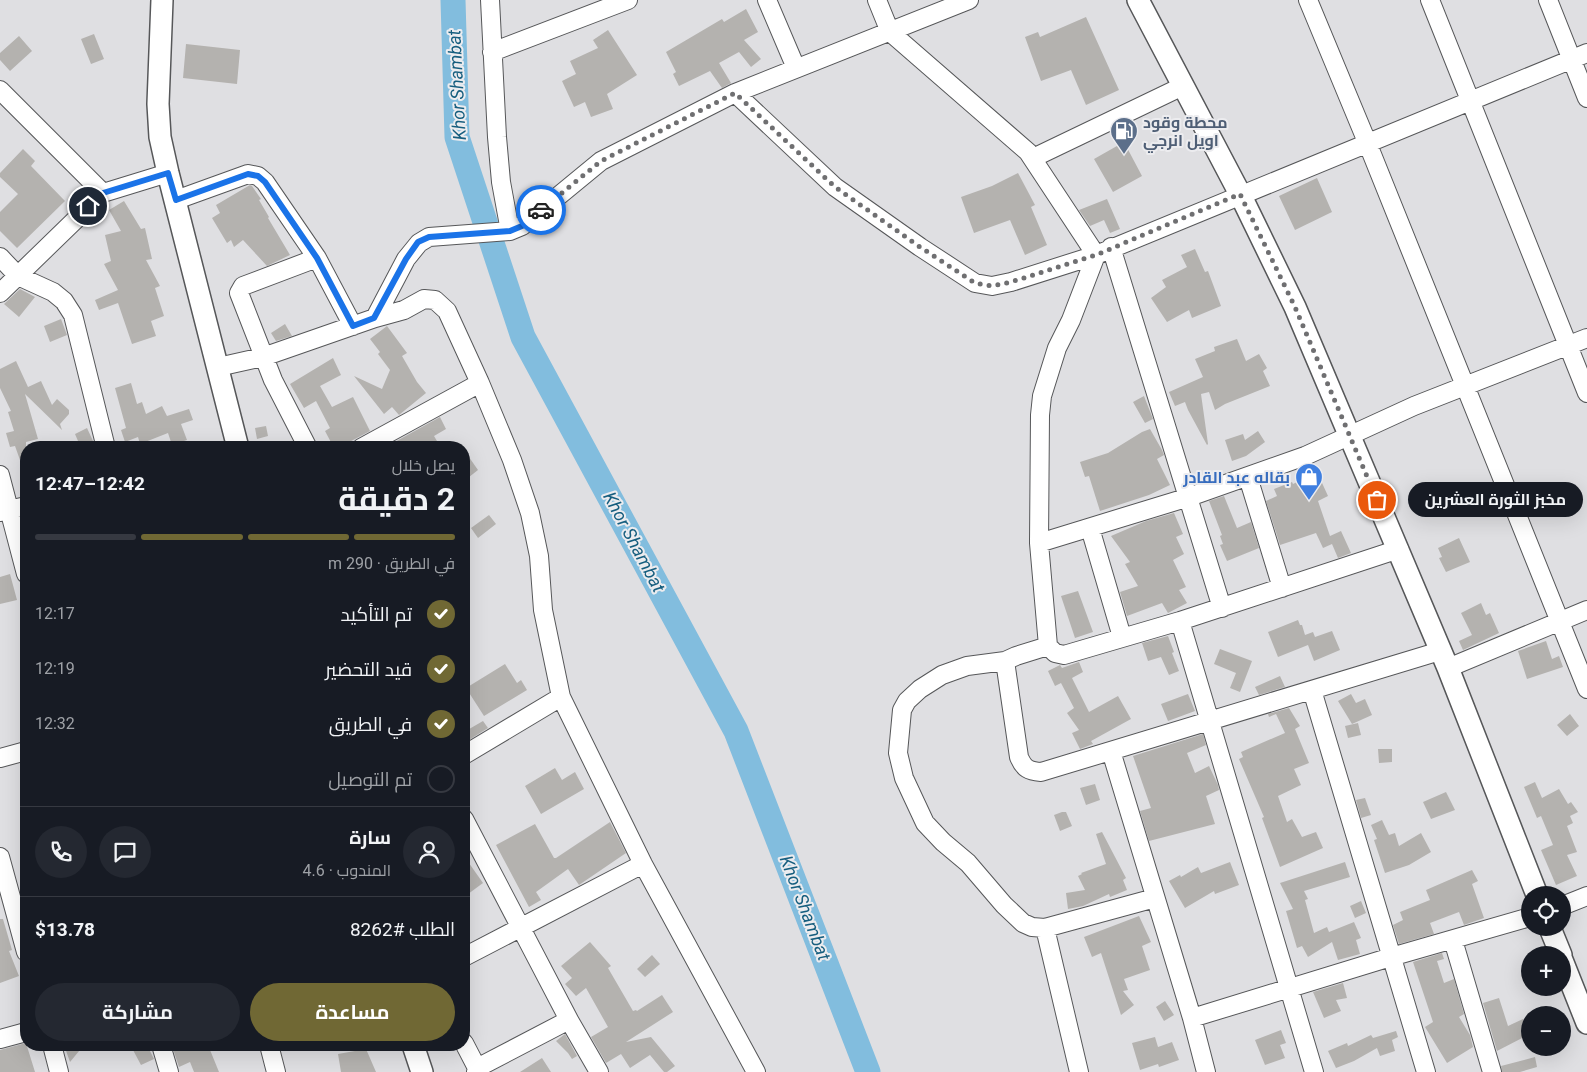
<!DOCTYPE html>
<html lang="ar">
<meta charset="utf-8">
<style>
body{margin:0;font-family:Roboto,Cairo,sans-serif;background:#242831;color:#f1f3f6;direction:rtl;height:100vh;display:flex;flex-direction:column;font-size:19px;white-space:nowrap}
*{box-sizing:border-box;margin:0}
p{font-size:16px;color:#9ea1a6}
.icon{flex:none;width:28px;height:28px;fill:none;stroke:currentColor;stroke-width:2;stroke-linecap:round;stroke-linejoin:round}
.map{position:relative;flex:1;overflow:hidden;direction:ltr}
.details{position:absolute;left:20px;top:441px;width:450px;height:610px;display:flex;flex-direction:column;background:#171b24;border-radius:20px;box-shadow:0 5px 20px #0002;direction:rtl}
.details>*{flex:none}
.controls{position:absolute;left:1521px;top:886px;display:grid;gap:10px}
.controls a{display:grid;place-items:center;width:50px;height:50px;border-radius:50%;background:#171b24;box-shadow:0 5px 20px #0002;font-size:25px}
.pin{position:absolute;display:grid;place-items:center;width:42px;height:42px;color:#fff;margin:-21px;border:2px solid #fff;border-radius:50%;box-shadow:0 1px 5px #0007}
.courier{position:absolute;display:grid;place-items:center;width:50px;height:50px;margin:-25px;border:4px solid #1a73e8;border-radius:50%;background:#fff;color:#222;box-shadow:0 1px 6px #0007}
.bubble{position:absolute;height:35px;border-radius:18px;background:#171b24;box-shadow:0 5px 20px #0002;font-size:16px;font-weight:700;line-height:35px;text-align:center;direction:rtl}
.overview em{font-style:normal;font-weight:700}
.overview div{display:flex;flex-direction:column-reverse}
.overview{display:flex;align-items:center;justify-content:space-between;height:85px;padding:0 15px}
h1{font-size:32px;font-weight:700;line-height:38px}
.bar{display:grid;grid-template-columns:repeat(4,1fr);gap:8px 5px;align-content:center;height:60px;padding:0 15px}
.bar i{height:6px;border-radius:4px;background:#363941}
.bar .active{background:#706834}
.bar p{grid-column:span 4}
.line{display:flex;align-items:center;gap:12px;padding:0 15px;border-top:1px solid #363941}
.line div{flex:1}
.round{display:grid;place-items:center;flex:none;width:52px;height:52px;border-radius:26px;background:#242831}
ol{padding:0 15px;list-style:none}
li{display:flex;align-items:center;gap:15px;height:55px}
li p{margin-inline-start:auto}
li .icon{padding:5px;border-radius:50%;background:#706834;color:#fff;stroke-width:4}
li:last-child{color:#9ea1a6}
li i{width:28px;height:28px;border:2px solid #363941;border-radius:50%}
.action{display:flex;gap:10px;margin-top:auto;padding:10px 15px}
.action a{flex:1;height:58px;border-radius:30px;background:#706834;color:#fff;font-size:20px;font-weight:700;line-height:58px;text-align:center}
.action a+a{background:#242831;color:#f1f3f6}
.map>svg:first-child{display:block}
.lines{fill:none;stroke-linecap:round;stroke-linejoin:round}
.river{stroke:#82bdde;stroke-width:25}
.building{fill:#b4b2af}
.minor-casing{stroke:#565759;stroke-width:20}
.tertiary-casing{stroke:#565759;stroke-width:24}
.minor{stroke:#fff;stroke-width:18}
.tertiary{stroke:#fff;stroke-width:21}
.done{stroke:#6f6f71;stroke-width:5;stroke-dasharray:0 9}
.route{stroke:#1a73e8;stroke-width:6}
.labels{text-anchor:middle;stroke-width:4;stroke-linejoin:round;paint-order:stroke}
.service-label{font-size:16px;font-weight:bold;fill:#4e5e75;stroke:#ececef;text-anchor:start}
.shop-label{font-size:16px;font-weight:bold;fill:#366cbe;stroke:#ececef;text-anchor:end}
.water-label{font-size:18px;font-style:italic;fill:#165e7f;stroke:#ececef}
</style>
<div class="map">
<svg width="1587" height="1072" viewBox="0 0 1587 1072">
<rect width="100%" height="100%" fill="#dfdfe2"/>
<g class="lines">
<path class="river" d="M453,0L457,137L523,337L736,731L868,1072"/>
</g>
<path class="building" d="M746,9L758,32L744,40L761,59L751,67L739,52L719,63L731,83L722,88L710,71L679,86L673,74L676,72L666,52L722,19L724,22Z
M1086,17L1119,90L1086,105L1071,70L1041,81L1025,37L1038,32L1040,37Z
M608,30L637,75L607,94L613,109L591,117L585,102L574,107L562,81L576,74L570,61L598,48L593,40Z
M94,34L104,59L91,64L81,39Z
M19,36L32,51L10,71L0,60V53Z
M186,44L240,50L237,84L183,78Z
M1124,142L1142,176L1113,192L1094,159Z
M23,149L35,161L31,166L65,201L17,248L0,231V212L18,194L0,177V173Z
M1018,173L1035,205L1031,207L1047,245L1025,255L1010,220L974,233L961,197L992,186Z
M1317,178L1332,212L1295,230L1279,196Z
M250,185L252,186L261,199L259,200L269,217L268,218L290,255L267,266L243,240L234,247L231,240L227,243L212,218L220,213L216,205Z
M1107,199L1120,229L1110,233L1104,220L1090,226L1079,210Z
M124,201L141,229L145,228L152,259L146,260L160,286L155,288L164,316L151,321L156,336L132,344L118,303L99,310L95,300L118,290L104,264L111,261L105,235L121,231L109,210Z
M1195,249L1205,272L1208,271L1221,306L1192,318L1189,310L1167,322L1151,298L1166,287L1162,280L1187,267L1181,255Z
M20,289L35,297L19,317L4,304Z
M61,319L67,335L50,342L44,326Z
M285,324L292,336L276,341L271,333Z
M387,326L407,353L402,356L417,382L426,393L399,415L392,407L384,414L354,376L382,389L390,370L378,354L380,352L370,339Z
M1237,339L1246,361L1259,354L1267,368L1263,371L1270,386L1225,404L1215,410L1209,392L1201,394L1208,444L1207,445L1188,410L1185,402L1175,406L1169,392L1203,377L1195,359L1215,351L1214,347Z
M333,358L341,375L320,386L332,407L353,397L370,431L338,448H334L325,431L330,428L316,401L304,408L290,384Z
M16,361L28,387L41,381L52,405L57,399L69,410V414L60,424L62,430L25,394L38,439L26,442V474H25L15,446L10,447L6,433L14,431L8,412L11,411L0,388V369Z
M131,383L137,404L142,402L146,414L162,406L167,416L189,409L193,420L181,424L187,440L172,445L168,433L140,444L138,437L125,442L121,430L126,428L115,388Z
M1144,396L1153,419L1145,423L1133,402Z
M440,417L446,429L434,436L437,441L426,448H384Z
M266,426L268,436L257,439L255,428Z
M87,428L93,441L95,448H81L75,434Z
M1150,429L1162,450L1164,455L1157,459L1170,485L1149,495L1100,511L1089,476L1085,477L1080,462L1108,453L1142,432Z
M1258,431L1265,442L1246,456L1232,461L1225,440L1243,434L1245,440Z
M464,450L478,470L464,481Z
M1317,472L1328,496L1318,501L1330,536L1341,531L1351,553L1338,558L1332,544L1323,548L1316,533L1280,545L1266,501L1277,496L1274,489L1292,482L1293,484Z
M1224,496L1237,528L1251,522L1259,548L1227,561L1220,545L1223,544L1220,536L1222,535L1209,501Z
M1174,513L1183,534L1176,537L1184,554L1173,560L1186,587L1179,590L1187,603L1168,613L1162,603L1127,616L1120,592L1138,586L1125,564L1130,562L1111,536L1146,521Z
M489,515L496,524L478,538L471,528Z
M1459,538L1470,562L1446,572L1439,558L1442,557L1438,548Z
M10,574L17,600L0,604V577Z
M1078,591L1093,632L1075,638L1061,596Z
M1481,603L1486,615L1490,613L1499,633L1463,650L1459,641L1472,635L1461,613Z
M1298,620L1300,625H1302L1305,635L1313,632L1315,637L1332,631L1340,650L1314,661L1308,645L1278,657L1268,632Z
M1168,636L1174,652L1172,653L1179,671L1169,675L1161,657L1148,661L1142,643Z
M1546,641L1552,659L1559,656L1563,667L1527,679L1518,651Z
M1220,649L1252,661L1240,692L1230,688L1236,673L1214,664Z
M1079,662L1083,672L1072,678L1089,712L1118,696L1131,719L1091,741L1093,744L1080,749L1072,733L1079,730L1067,713L1074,708L1061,683L1055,686L1048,671L1060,665L1062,668Z
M505,664L517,683L521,680L527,690L484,716L466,688Z
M1280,676L1285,687L1259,695L1255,687Z
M1188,694L1195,711L1168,721L1161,704Z
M1351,694L1356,703L1365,699L1372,715L1352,724L1338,701Z
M1289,708L1300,726L1295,729L1309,763L1294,769L1301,785L1278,796L1287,822L1292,819L1302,837L1316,832L1323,848L1280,867L1262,818L1264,817L1239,759L1243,757L1241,752L1285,733L1276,714L1269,717L1268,714Z
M1570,714L1579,726L1567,736L1557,725Z
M483,721L488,728L464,743V732Z
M1358,723L1361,735L1348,738L1345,726Z
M1203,734L1206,745L1187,753L1195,773L1209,766L1218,785L1219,790L1206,796L1215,824L1149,841L1140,811L1151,808L1133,756Z
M1378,749H1392V762L1379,763Z
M555,768L562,780L575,772L584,789L541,814L525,786Z
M1535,782L1542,798L1559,789L1568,804L1571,802L1578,812L1570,816L1573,823L1567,826L1577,852L1567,855L1577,876L1556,885L1541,850L1553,845L1541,816L1537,818L1524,787Z
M1095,784L1100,800L1086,805L1080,788Z
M1446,792L1455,810L1431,819L1423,802Z
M1365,798L1371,815L1361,818L1356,800Z
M1062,812H1066L1072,826L1060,831L1054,815Z
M1382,820L1389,835L1395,833L1399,846L1421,833L1431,852L1409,865L1385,873L1374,840L1377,839L1371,825Z
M610,822L626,853L579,885L568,869L536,892L541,900L529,907L496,845L535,824L554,858H556Z
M1102,832L1126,878L1123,880L1127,890L1110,897L1109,894L1083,906L1068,909L1066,893L1085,890L1078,876L1082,874L1081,873L1106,864L1096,834Z
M464,856L483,883L464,897Z
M1230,862L1239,885L1215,894L1214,891L1185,908L1169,881L1180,875L1181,877L1198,867L1201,873Z
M1345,862L1350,877L1304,891L1308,899L1305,900L1314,933L1327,927L1329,932L1354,922L1361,938L1356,940L1360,954L1338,960L1332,942L1308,957L1302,946L1297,948L1286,911L1293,909L1280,883Z
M1472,870L1478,881L1472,884L1484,918L1464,925L1459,912L1430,923L1434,934L1399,944L1393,925L1403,920L1400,912L1430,900L1426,890Z
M1361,901L1366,913L1355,918L1350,906Z
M1139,916L1151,942L1142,946L1150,970L1124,979L1128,990L1123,991L1134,1005L1121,1015L1101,953L1092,957L1084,937Z
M0,919H3L12,950L9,951L19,976L0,983Z
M590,942L611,966L608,968L633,1011L636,1010L637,1011L662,995L673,1012L626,1042L651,1037L675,1066L667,1072H664L650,1055L630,1068L621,1054L606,1063L591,1037L608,1027L586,988L576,996L565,984L572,978L561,966Z
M1442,953L1444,959L1437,961L1444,983L1454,979L1464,1014L1459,1017L1470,1035L1473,1047L1447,1063L1425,1027L1433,1022L1413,962Z
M652,955L660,964L645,977L637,969Z
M1343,983L1347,998L1336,1000L1341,1011L1324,1018L1313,992Z
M1499,998L1508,1026L1523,1019L1530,1034L1497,1051L1483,1003Z
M1165,1001L1174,1015L1164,1021L1156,1007Z
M1281,1030L1286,1043L1280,1045L1285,1058L1265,1065L1255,1040Z
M1396,1031L1398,1037L1392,1040L1395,1051L1380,1056L1377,1048L1354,1061L1336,1068L1328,1051L1347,1043L1348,1046L1371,1035L1373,1038Z
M565,1034L577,1056L572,1059L568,1053L556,1041Z
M1155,1037L1158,1047L1172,1042L1179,1060L1159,1067L1158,1064L1140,1070L1132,1043Z
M26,1043L35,1072H0V1050Z
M64,1045H84L70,1062Z
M144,1045H147L154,1059L141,1065L133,1050Z
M184,1045H208L219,1072H194L190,1062L179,1067L173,1049Z
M366,1049L376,1072H341L338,1054Z
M1535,1057L1537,1067L1520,1072H1502L1501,1066Z
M542,1058L551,1072H520Z"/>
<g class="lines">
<defs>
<path id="minor" d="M490,0L497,137L501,182L510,231
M767,0L796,68
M877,0L890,32L1028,152L1096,255
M1308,0L1367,142L1587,689
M1430,0L1587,393
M1548,0L1587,98
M492,52L628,0
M0,90L103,193
M735,93L835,187L920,247L975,283L992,286L1011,282L1096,255L1587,53
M1033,158L1183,86
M176,200L248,174L258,176L265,182L317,258L353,326
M1111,247L1222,608
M1096,255L1071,320L1057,348L1042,396L1040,415L1039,543L1048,646L1055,653L1064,655L1180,621L1399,549
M0,257L18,276L53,292L64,301L73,315L106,448
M0,293L103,193L168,173
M375,318L406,259L419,243L429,237L510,231L522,226L601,161L735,93L969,0
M218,367L263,357L375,318L404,310L424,299L435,300L447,311L480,383L512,460L530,513L539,556L543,610L561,697L643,864L756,1072
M308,448L273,380L239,293L243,286L317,258
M361,448L480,383
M0,475L26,574
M1248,477L1282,588
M0,512L26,506
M1090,528L1122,637
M1039,543L1189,497L1305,456L1414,406L1587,338
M1180,621L1314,1072
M1048,646L1016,656L1005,661L967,666L942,675L920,689L907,701L902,710L898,753L904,778L925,823L943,842L968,863L1004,905L1023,923L1032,927L1045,928L1155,898
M1005,661L1019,757C1024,769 1029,771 1041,772L1440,651
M1448,668L1587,610
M1312,690L1426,1072
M1111,751L1192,1018L1206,1072
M464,755L561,697
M0,758L26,751
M464,819L569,1020L599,1072
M0,857L26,952
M1562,906L1587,896
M1045,928L1079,1072
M1453,940L1492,1072
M464,957L643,864
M1192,1018L1391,957L1530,917
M0,1039L26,1032
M464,1043L477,1068
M52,1045L59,1072
M161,1045L169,1072
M269,1045L276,1072
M476,1072L477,1068L569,1020"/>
<path id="tertiary" d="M162,0L158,104L160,137L168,173L238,448
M1138,0L1240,194L1295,307L1448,668L1537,895
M1550,928L1561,955
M1562,960L1587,1023
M413,1045L422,1072"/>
</defs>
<use href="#minor" class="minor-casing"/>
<use href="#tertiary" class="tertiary-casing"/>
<use href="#minor" class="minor"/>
<use href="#tertiary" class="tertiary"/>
</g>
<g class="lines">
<path class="done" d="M541,210L601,161L735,93L835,187L920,247L975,283L992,286L1011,282L1096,255L1240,194L1295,307L1377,500"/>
<path class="route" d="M88,206L103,193L168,173L176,200L248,174L258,176L265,182L317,258L353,326L374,318L406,259L418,242L429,237L510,231L522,226L541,210"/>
</g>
<defs>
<symbol id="fuel-pin" viewBox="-11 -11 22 30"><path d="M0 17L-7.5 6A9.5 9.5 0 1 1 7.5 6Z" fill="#5c6f8a" stroke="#ececef"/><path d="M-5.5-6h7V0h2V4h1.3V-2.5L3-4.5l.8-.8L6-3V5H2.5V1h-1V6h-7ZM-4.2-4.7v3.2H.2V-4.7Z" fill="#fff"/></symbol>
<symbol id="shop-pin" viewBox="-11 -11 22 30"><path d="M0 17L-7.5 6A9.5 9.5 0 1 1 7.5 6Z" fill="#3f7fe0" stroke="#ececef"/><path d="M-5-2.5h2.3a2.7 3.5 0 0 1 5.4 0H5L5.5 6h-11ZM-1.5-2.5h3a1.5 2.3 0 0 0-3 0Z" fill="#fff"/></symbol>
</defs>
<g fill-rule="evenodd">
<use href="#fuel-pin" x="1108" y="115" width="32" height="43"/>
<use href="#shop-pin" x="1293" y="461" width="32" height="43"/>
</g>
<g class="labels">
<g class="service-label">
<text x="1143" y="128">محطة وقود<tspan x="1143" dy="18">اويل انرجي</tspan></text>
</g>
<g class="shop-label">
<text x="1290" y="483">بقاله عبد القادر</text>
</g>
<g class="water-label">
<text transform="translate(457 85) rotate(-93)" y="6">Khor Shambat</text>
<text transform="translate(634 542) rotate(62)" y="6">Khor Shambat</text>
<text transform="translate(805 908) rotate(69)" y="6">Khor Shambat</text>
</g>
</g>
</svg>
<div class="controls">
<a><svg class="icon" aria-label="locate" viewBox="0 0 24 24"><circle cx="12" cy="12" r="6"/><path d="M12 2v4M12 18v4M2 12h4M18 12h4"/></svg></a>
<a>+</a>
<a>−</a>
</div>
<div class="pin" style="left:1377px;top:500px;background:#ea580c"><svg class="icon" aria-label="bag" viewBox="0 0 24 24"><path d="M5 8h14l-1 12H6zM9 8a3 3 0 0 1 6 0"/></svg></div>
<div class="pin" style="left:88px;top:206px;background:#1f2937"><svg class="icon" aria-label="home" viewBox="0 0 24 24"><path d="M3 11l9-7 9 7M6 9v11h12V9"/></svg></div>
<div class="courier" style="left:541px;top:210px"><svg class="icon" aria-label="car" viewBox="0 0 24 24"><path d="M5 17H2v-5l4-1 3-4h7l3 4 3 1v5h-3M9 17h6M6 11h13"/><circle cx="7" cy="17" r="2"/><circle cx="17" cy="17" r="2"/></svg></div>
<div class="bubble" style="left:1408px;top:482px;width:175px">مخبز الثورة العشرين</div>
<section class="details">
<div class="overview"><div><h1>2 دقيقة</h1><p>يصل خلال</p></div><em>12:42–12:47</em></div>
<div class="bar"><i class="active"></i><i class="active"></i><i class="active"></i><i></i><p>في الطريق · 290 m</p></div>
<ol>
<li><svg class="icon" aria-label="check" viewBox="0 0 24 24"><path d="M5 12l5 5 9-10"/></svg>تم التأكيد<p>12:17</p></li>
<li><svg class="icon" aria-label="check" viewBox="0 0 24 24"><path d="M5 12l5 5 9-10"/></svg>قيد التحضير<p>12:19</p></li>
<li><svg class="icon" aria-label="check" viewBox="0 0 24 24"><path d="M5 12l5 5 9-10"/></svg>في الطريق<p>12:32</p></li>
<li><i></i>تم التوصيل</li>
</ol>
<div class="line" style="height:90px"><a class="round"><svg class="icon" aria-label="person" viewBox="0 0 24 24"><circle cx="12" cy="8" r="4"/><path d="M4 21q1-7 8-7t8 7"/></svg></a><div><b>سارة</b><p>المندوب · 4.6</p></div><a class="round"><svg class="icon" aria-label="chat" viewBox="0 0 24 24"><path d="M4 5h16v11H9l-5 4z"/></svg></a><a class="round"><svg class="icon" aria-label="phone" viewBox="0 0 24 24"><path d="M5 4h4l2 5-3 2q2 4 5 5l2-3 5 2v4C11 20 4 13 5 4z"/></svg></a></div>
<div class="line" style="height:65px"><div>الطلب #8262</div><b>$13.78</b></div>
<div class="action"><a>مساعدة</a><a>مشاركة</a></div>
</section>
</div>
